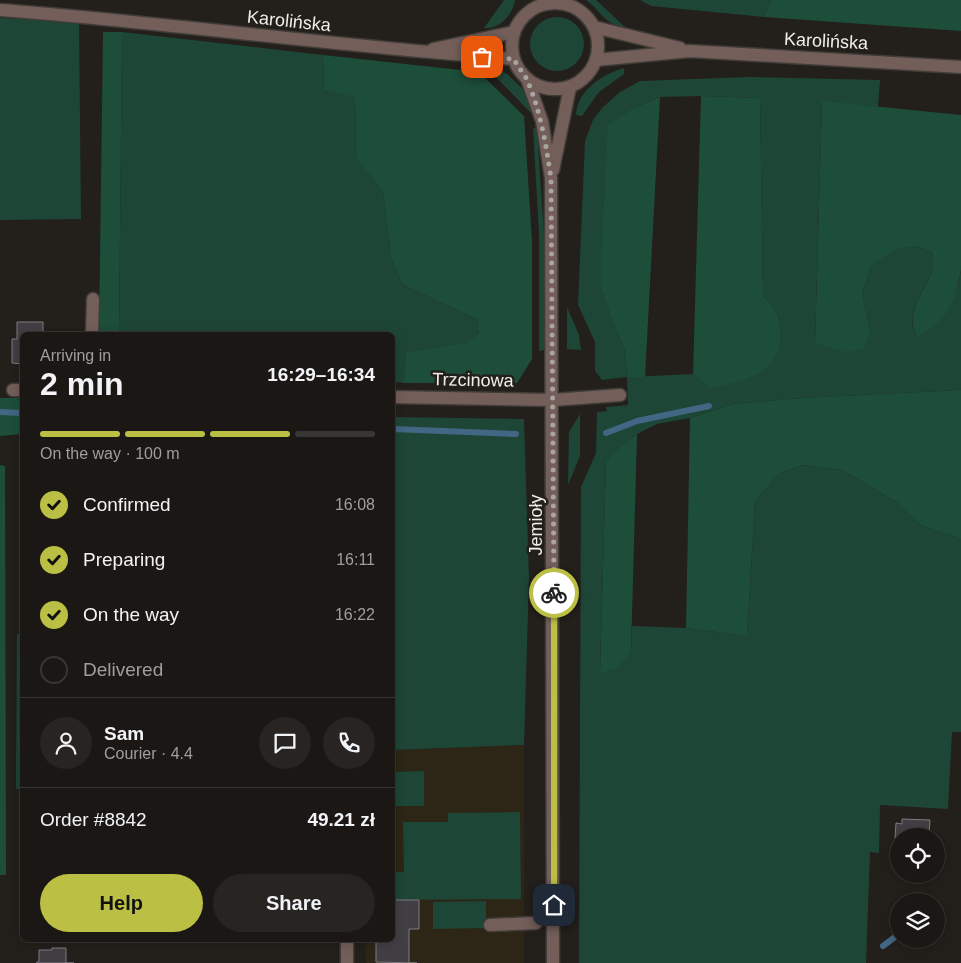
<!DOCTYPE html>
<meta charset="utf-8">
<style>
body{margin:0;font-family:Arial,sans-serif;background:#272422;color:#f1f3f6;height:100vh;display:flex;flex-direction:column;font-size:19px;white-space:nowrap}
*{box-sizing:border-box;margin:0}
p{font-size:16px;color:#9f9fa0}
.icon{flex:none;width:28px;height:28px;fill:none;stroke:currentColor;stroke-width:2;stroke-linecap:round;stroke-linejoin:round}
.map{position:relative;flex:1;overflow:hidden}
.details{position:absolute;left:20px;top:332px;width:375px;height:610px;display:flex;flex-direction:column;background:#1a1714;border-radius:8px;box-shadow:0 2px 12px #0003,0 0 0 1px #383634}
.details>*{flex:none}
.tools{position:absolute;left:890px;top:828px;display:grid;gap:10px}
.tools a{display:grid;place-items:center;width:55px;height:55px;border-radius:50%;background:#1a1714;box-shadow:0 2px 12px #0003,0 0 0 1px #383634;font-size:25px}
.pin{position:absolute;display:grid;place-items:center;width:42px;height:42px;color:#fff;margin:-21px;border-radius:10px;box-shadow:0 2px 8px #0006}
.courier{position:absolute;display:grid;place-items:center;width:50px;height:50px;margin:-25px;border:4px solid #bbc044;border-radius:50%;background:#fff;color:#222;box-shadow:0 1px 6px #0007}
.summary em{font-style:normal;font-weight:700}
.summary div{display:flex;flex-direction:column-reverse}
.summary{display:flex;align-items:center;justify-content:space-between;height:85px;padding:0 20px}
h1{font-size:32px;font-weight:700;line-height:38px}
.bar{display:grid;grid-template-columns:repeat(4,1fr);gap:8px 5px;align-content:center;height:60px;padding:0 20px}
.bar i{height:6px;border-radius:4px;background:#383634}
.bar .on{background:#bbc044}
.bar p{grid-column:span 4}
.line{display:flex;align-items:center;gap:12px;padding:0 20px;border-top:1px solid #383634}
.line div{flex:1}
.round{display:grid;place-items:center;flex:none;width:52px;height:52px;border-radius:26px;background:#272422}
ol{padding:0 20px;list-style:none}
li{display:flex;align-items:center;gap:15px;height:55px}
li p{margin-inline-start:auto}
li .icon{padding:5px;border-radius:50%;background:#bbc044;color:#111;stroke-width:4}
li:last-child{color:#9f9fa0}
li i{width:28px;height:28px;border:2px solid #383634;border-radius:50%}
.action{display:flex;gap:10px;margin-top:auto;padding:10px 20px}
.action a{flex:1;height:58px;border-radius:30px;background:#bbc044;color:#111;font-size:20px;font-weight:700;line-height:58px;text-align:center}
.action a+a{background:#272422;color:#f1f3f6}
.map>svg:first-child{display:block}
.commercial{fill:#2d2616}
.green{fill:#1e4636;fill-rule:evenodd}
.forest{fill:#1d4e3a}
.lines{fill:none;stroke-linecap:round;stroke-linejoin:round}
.stream{stroke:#426784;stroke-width:6}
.building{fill:#413f44;stroke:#7f7c83}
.minor-casing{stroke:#403c38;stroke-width:15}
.minor{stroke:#735e59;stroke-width:12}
.done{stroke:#a8a5a2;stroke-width:5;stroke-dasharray:0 9}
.route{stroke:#bbc044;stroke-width:6}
.labels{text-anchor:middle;stroke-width:5;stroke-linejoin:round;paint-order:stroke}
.street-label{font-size:18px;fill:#f0edea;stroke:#231f1b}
</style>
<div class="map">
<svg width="961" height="963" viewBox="0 0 961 963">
<rect width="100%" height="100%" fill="#231f1b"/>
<path class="commercial" d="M524,745V963H366L365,940H392L393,750Z"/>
<path class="green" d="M504,0H515C513,14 500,30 484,28Z
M586,0H596L625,27C606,26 600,10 586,0Z
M640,0H771L764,17L651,6Z
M530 44a27 27 0 1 1 54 0a27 27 0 1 1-54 0Z
M0,18L79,21L81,219L0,220Z
M122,32L323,55L324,90L355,96L356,156L383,192L391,258L403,285L479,320V331L469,342L406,352L403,383L393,382L392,335H119Z
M487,68L506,73L526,92L533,115Z
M624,68V74L599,92L582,116L576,115C577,90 603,74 624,68Z
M748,77L880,80L878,107L822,102L815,343L870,330L862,294L872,265L893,250L914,246L932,252C933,258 934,266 932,271C924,292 903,314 917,336L958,285L961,270V390L801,398L733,404L690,418L657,424L637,434L618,448L606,461L600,672L631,652L632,626L686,628L747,636L755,501L780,473L803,465L842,470L895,501L922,526L961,539V732H952L948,809L880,805L879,853L870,852L866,963H579L581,487L596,453L597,412L607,411L606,407L628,405L627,377L602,380L595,371V342L578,305L585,141L593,120L603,107L620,92L640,81ZM701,96L760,98L763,295C768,301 777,310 778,317C790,368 752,381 710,387L693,374L628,377L624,347L614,326L600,285L634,108L660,97Z
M533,128H537L545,251V350L539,351V235Z
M567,307L579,335L581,350L567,349Z
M580,414V456L568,485L569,432Z
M392,417L524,419L529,577L524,745L393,750Z
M17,634H22V789H16Z
M424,771V806H393V772Z
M520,812L521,899L393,900L392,872H404L403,822H448V813Z
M486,901V928L433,929V902Z"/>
<path class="forest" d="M771,0H961V31L764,17Z
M103,32H122L119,335H99Z
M323,55L479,72L524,116L532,241V359L517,383H403L406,352L468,342L479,332V320L403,285L391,258L383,192L356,157L355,97L324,90Z
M701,96L760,98L763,295C768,301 777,310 778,317C791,369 752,381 710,388L693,374Z
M660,97L645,377H628L624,347L614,326L600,285L608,125L634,108Z
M822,101L961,115V270C954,304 948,320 917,337C904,312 924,293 932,271C934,266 933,258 932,252L914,246L894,250L872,265L862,294L870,330L863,349L846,352L815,343Z
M961,390V539L922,526L895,501L842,470L803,465L780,473L755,501L747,636L686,628L690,418L733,404L801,398Z
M0,398H22V434L0,436Z
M637,434L631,652L617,669L600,673L606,461L618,448Z
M0,465L5,466L6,875H0Z"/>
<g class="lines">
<path class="stream" d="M0,412L22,413
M392,429L516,434
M606,433L637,421L709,406
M883,946L899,934"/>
</g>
<path class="building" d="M17,322H43V335H22V364L12,363V339H17Z
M902,819L930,820L929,836H899V839L895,838L896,823L902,824Z
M392,900H419V929H409V963H417L376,962V940H392Z
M52,948H66V963H74H36L39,961V950H52Z"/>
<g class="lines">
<defs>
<path id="minor" d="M512 46a43 43 0 1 1 86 0a43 43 0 1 1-86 0Z
M0,10C172,23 342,47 514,59
M594,27L680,48
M433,49L514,32
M596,60L690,51L961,67
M527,79L542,121L551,178L553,963
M553,170L570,87
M92,335L93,299
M13,390H22
M392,397L553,400L620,395
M490,925L536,923
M347,940V963"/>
</defs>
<use href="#minor" class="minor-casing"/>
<use href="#minor" class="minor"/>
</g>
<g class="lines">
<path class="done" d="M482,57L514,59C518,68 525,74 528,82C541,113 546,145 551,178L554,593"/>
<path class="route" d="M554,593V905"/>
</g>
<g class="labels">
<g class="street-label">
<text transform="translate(289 21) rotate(6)" y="6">Karolińska</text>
<text transform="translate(826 41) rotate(3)" y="6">Karolińska</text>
<text transform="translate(473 380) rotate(1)" y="6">Trzcinowa</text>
<text transform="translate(536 525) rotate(-90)" y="6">Jemioły</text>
</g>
</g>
</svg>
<div class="tools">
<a><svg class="icon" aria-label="locate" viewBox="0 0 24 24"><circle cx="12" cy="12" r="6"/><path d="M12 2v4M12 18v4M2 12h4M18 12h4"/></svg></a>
<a><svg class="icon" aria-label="layers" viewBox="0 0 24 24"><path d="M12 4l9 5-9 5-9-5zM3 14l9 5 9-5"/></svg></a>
</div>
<div class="pin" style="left:482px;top:57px;background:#ea580c"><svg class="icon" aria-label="bag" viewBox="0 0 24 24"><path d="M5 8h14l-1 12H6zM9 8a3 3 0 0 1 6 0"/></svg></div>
<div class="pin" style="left:554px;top:905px;background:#1f2937"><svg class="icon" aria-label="home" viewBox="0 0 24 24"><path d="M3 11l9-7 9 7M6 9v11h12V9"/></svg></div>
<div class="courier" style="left:554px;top:593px"><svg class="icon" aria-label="bike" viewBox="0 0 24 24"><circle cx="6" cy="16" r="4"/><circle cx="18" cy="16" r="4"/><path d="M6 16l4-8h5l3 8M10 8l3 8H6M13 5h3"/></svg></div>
<section class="details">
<div class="summary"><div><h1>2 min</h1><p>Arriving in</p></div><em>16:29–16:34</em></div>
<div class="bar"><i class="on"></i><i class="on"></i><i class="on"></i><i></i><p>On the way · 100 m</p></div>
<ol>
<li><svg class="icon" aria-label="check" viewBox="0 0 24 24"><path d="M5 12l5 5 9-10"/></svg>Confirmed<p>16:08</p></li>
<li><svg class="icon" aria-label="check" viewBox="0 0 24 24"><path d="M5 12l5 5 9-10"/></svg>Preparing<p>16:11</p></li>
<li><svg class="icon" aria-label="check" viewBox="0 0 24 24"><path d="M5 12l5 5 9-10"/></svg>On the way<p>16:22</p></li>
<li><i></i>Delivered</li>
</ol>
<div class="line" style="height:90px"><a class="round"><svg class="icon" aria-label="person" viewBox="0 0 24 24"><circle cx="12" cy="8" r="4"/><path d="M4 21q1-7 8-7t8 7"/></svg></a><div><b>Sam</b><p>Courier · 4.4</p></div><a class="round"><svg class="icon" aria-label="chat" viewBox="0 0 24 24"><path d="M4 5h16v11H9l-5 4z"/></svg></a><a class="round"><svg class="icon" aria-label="phone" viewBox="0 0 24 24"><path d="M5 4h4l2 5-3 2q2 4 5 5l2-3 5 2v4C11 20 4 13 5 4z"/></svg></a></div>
<div class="line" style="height:65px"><div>Order #8842</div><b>49.21 zł</b></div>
<div class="action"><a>Help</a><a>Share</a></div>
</section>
</div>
